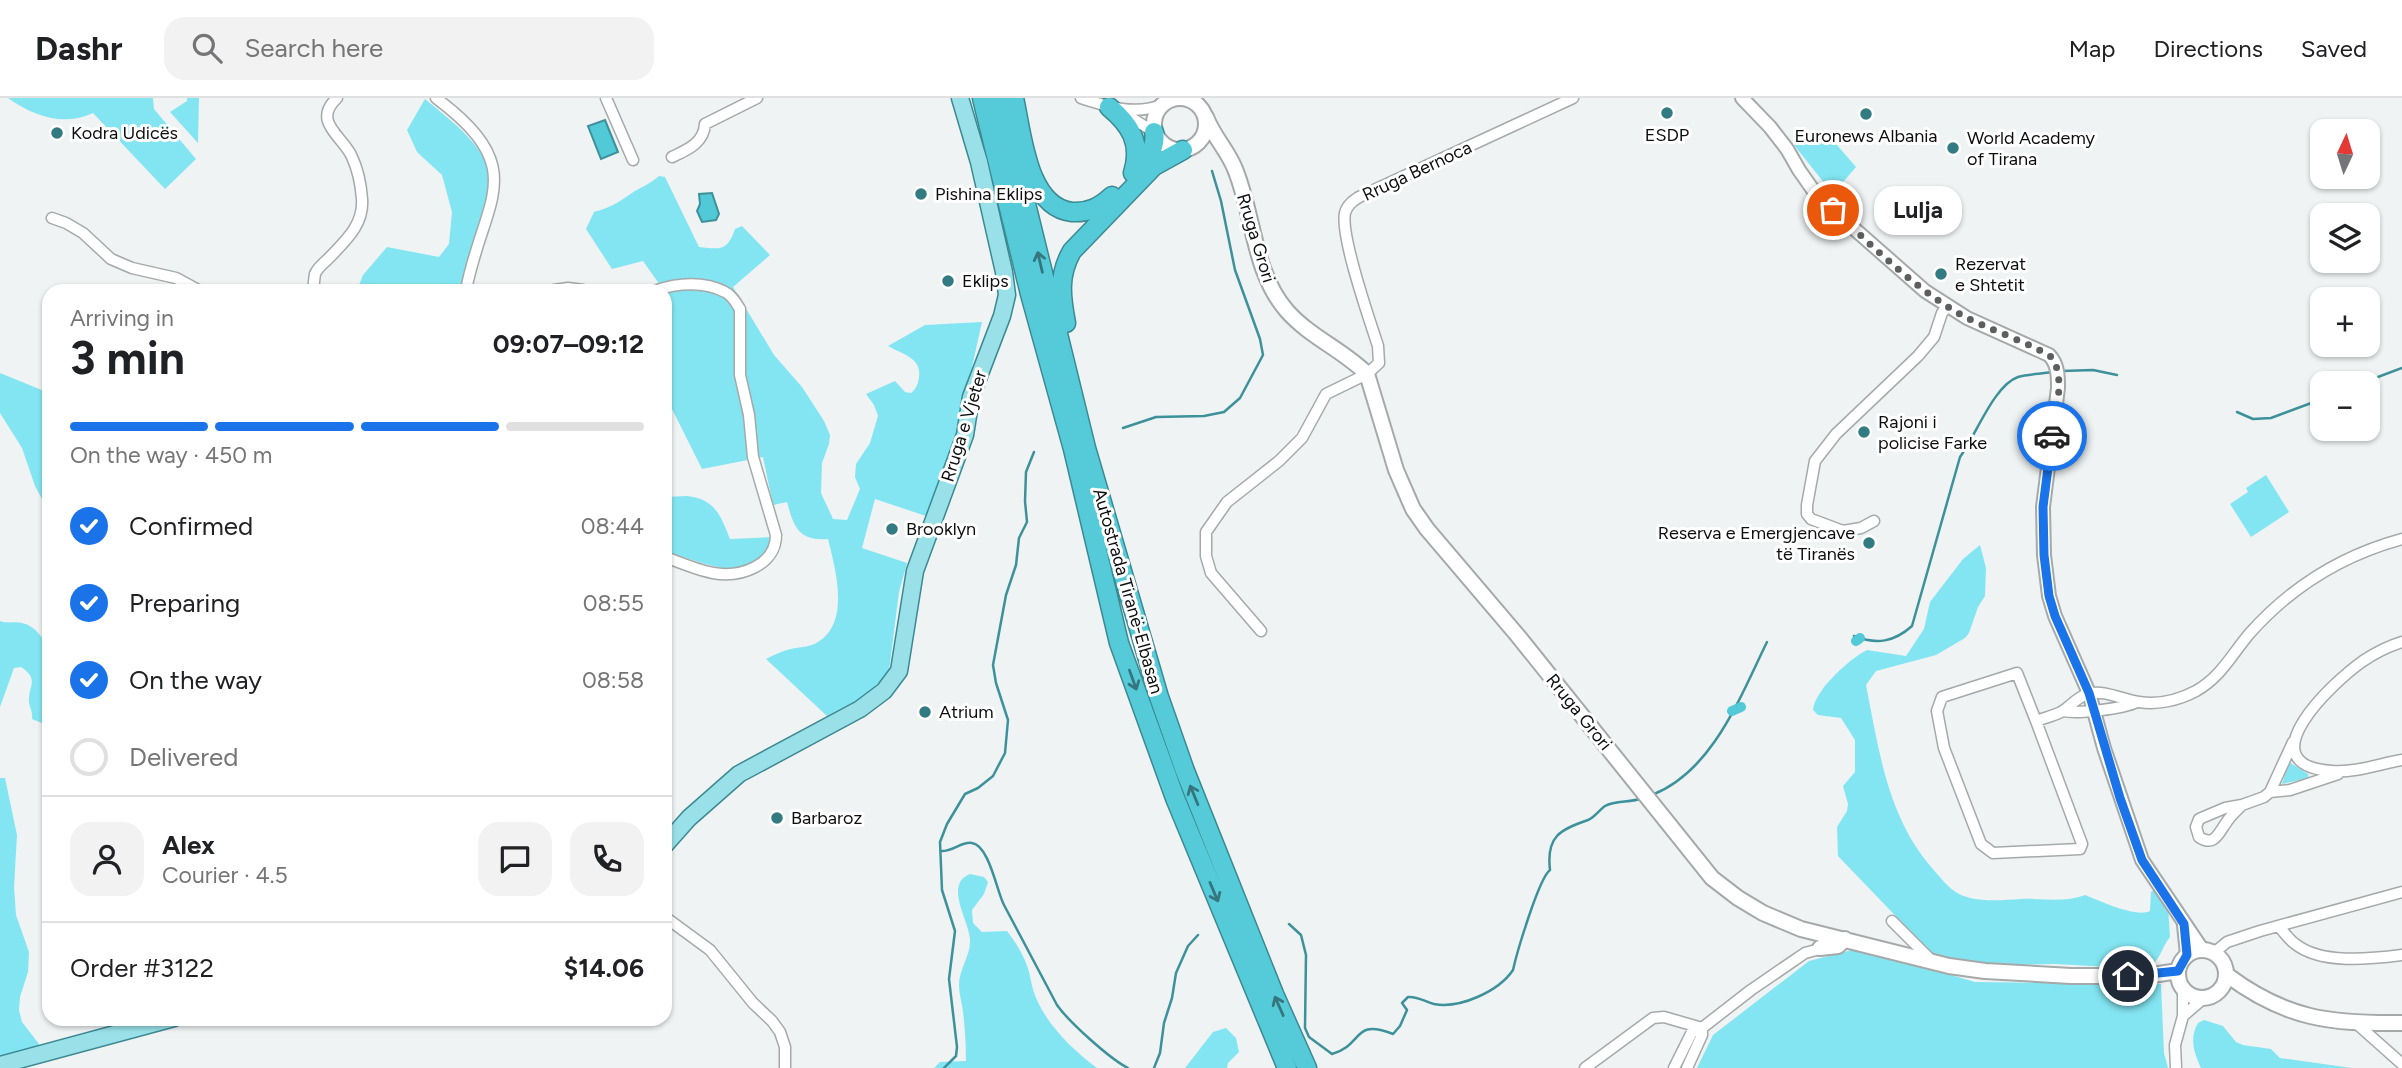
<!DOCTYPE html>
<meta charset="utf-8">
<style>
body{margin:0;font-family:Figtree,sans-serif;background:#f2f2f2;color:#202124;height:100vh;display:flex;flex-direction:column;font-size:26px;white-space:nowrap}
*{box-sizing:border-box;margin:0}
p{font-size:23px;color:#757577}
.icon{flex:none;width:38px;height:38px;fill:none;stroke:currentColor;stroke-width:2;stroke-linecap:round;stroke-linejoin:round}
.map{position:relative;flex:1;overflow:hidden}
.side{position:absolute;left:42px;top:186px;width:630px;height:742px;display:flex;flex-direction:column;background:#fff;border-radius:21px;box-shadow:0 2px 5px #0004}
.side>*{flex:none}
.needle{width:46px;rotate:4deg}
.tools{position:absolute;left:2310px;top:21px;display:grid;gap:14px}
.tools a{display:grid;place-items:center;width:70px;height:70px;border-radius:14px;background:#fff;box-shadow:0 2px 5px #0004;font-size:35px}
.pin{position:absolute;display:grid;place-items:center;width:60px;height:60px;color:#fff;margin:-30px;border:4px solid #fff;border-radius:50%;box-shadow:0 2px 7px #0007}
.courier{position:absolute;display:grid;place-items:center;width:70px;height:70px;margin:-35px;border:5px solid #1a73e8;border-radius:50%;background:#fff;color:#222;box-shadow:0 2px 9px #0007}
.bubble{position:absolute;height:49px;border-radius:21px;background:#fff;box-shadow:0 2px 5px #0004;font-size:23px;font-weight:700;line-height:49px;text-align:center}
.summary em{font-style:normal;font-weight:700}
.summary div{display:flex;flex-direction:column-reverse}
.summary{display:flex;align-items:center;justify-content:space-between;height:119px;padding:0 28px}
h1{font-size:46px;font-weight:700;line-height:52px}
.bar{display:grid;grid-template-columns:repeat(4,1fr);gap:10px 7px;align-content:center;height:84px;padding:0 28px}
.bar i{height:9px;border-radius:5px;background:#e0e0e0}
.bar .current{background:#1a73e8}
.bar p{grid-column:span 4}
.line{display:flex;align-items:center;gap:18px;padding:0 28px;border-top:2px solid #e0e0e0}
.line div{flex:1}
.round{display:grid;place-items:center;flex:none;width:74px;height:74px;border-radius:21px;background:#f2f2f2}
ol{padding:0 28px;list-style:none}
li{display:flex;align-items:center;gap:21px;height:77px}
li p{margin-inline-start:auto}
li .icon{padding:7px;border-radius:50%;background:#1a73e8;color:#fff;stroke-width:4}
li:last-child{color:#757577}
li i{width:38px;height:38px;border:4px solid #e0e0e0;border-radius:50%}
header{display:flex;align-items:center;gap:42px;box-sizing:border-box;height:98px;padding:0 35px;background:#fff;border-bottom:2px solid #e0e0e0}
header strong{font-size:33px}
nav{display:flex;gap:38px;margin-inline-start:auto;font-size:24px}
.search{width:490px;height:63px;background:#f2f2f2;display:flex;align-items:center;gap:18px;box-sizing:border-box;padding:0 24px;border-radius:21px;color:#757577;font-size:26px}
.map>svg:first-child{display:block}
.green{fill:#83e5f1}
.water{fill:#51c9d6;stroke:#3d919a;stroke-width:2}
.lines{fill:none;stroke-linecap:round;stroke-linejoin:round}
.stream{stroke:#3d919a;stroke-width:2.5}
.canal{stroke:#51c9d6;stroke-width:10}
.minor-casing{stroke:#a6a9aa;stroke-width:13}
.tertiary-casing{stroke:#a6a9aa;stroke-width:16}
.secondary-casing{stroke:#a6a9aa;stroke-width:18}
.primary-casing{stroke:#3c8992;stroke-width:19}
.motorway-casing{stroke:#3c8992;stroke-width:21}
.minor{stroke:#fff;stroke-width:10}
.tertiary{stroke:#fff;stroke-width:12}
.secondary{stroke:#fff;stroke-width:14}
.primary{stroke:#99e0e8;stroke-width:16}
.motorway{stroke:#55cbd9;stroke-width:18}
.oneway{stroke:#35767e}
.done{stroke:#5c5e5f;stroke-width:7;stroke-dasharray:0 12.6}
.route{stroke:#1a73e8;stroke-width:9}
.poi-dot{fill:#337b83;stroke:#fff;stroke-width:2.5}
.labels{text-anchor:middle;stroke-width:6;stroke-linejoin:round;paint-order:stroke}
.poi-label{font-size:18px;fill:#0d0e0f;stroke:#fff;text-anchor:start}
.street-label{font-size:18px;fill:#0d0e0f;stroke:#fff}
</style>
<header>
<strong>Dashr</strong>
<div class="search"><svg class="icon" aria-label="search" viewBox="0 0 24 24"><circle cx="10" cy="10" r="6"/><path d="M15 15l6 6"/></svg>Search here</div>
<nav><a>Map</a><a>Directions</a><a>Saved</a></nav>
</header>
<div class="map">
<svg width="2402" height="970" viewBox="0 0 2402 970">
<rect width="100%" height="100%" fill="#eff3f4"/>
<path class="green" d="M8,0H153L154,11L196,61L165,91L93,15C64,29 33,18 8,0Z
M187,0H199L198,45L170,14L187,3Z
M425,1C445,18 468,34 482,57C503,91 468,156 460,192H357L363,177L387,149L439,159L449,146L452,114L442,77L417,54L407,32Z
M1824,32L1856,69L1833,96L1794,47Z
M659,78L665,79L699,149C720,151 727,154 735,131L742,128L770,157L733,189L774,257L802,289L824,323L830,337L829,346L822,365L821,395L833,421L847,422L860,391L855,379L856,366L870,345L878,318L874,307L866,296L895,283L905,294L911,295C917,290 918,286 919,279C922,260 902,256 888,248L925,227L982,224L956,341L926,418L875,401L862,450L907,465L899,494L889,573L867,597L827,618L766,561C774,557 782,553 791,551C800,549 810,549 818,544C851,524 835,470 828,441C799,443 794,430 787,404L773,407L763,359L702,371L671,309L665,301V219L669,200L643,163L612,171L586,131L594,114C613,109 620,103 635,93C644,88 651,85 659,78Z
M0,275L49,295V414L35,388L22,350L0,315Z
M2266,377L2289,414L2251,439L2230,406L2248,394L2246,390Z
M687,398C715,401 721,418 730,441L773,439C771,445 769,455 765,459C738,487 694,458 665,455V399Z
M1980,447L1986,470L1985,498L1978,509L1969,535L1965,540L1936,557L1876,573L1866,587C1879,652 1887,718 1932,770C1940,779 1948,790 1959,796C1977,805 2002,802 2022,801C2043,800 2065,805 2085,797C2100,803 2136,820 2150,813L2151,794L2154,792L2168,809L2170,839C2159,853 2163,861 2145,871L2055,866L1978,868L1934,857L1922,851L1911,834L1838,758L1837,729L1847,713L1848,706L1843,688L1855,674V642L1841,620L1818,617L1813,612C1815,592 1849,561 1867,552L1906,558L1924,531L1930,504L1963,461Z
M0,523C8,526 14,523 22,525C36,528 44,541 49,553V628L32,621C33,614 30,611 29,604C28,587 40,582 21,569L14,570L0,609Z
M2289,664L2308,676L2309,680L2282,686Z
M0,680H5L17,737L14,789L16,817L29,854L28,874L20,899L19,912L22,924L39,946V952L0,962Z
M970,776L984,779L988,784L984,796L972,812L973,825L982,834L1007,833C1014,842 1022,854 1026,865C1031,877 1031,890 1037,902C1049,929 1073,952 1097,970H934L940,964L966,963C966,947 965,930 963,914C962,905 959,896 959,887C959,872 969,860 970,845C972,826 942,787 970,776Z
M1852,852L1872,854L1975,884L2161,886L2164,955L2168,970H1697L1713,937L1809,863Z
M2204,922L2223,928L2236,944L2243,947L2271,951L2280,960L2352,970H2201C2194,955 2189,940 2198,925Z
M1226,930L1236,940L1239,954L1228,965L1227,970H1185L1213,934Z"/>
<path class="water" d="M605,22L618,54L601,61L588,28Z
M712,95L719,116L716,122L702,124L697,113L700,106L699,96Z"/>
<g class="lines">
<path class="stream" d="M2062,273L2093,272L2117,277
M2362,285L2402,270
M2237,314L2253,321L2271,320L2322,301
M1123,330L1156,319L1204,318L1224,314L1240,300L1263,257L1260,241L1235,172L1221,103L1212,73
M1854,538C1877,547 1894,544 1912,528L1960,359C1975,339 1994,287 2018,279C2029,276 2041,276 2052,274
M1652,697C1713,673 1740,599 1767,544
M941,753C952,754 962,743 972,745C989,747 997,794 1004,807L1057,907C1069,924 1110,961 1128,970
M1289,826L1301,837L1306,857L1305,930L1309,939L1332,956C1364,947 1352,920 1393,936L1400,928L1407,912L1402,905L1408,899C1418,898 1425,904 1434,906C1460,911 1499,893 1513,872C1517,854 1539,780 1550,772C1546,738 1560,732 1588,722C1595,719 1599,712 1605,708C1616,702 1631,705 1642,700
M944,970L956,958L957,949L949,881L955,833L942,792L940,744L947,726L965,696L978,690L993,678L1005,655L1008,622L996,585L993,567L1006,497L1016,467L1019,440L1027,424L1025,403L1026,374L1034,354
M1154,970L1160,955L1164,925L1172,900L1176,875L1188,848L1198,837"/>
<path class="canal" d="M1856,543L1860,540
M1732,613L1741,609"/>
<defs>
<path id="minor" d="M436,0C532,72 484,100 466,192
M606,0L633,62
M1081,0C1108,9 1136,18 1164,6
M1122,14L1154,34
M672,59C687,52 704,45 705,26L757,0
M52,120L66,125L83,135L111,161L132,170L176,180L198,192
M313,192C314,187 314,181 315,176C317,170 324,165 329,160C345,143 364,127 362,101C361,87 358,72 352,59C344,39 311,24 337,0
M554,192L568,190L583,192
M657,192C678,185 704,183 725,194C732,197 736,205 740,211V277L749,317L753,359L776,437C776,467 741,480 713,475C697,472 681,465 665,459
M1874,423L1861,430L1843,433L1811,421L1807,416V407L1815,363L1836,336L1918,258L1934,239L1942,215L1947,209
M1261,533L1211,475L1206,458V434L1227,404L1279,363L1302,340L1326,296L1367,276L1379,265L1378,248C1370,223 1340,138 1345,115C1347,107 1353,103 1359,99L1573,0
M2402,544C2389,548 2375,555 2363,563C2333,584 2244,667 2332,673C2355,675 2379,666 2402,662
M2063,613C2078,616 2122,611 2137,604
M2036,623L2017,575L1942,599L1937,613L1944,650L1981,746L1993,755L2080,751L2082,746L2036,623C2044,620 2053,618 2061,614C2070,609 2076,600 2087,596C2104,591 2123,602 2139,604C2158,607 2179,602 2196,593C2221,579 2232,556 2250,535C2291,489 2343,457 2402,441
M2270,694L2293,644
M2242,707C2236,713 2230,718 2226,725C2218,736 2214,749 2199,739L2196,729L2199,721L2225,710Z
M2242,707L2264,699L2270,694L2290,692L2338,676
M665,819L710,852L753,905L772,923L780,934L785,949V970
M1892,823L1931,862
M2279,829C2284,834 2289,841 2294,845C2320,867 2371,861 2402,857
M2215,854L2227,844L2260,833L2402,794
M2183,918L2204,900
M2357,926L2402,966
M1585,970L1653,920L1664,919L1702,930
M1674,970L1692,934L1702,930L1751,892L1805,855L1816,852L1823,846
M1687,970L1702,937V930
M2176,970L2175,947L2183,918V891"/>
<path id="tertiary" d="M1742,0L1770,29L1787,51L1799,72L1818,99L1925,193L1967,220L2049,257C2058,266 2058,278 2058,290L2043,409L2044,457L2049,498L2055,518L2089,595L2104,650L2142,762L2202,851
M2184,827L2187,857"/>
<path id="secondary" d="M1154 26a26 26 0 1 1 52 0a26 26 0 1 1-52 0Z
M1206,19C1213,38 1228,53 1235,71C1254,117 1253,174 1287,213C1310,239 1343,252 1367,276L1396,372L1413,411L1427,431L1518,538L1712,780L1738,800L1763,815L1801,831L1949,868L1985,873L2071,878H2146L2178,873
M1820,850L1838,848L1845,841
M2178 876a24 24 0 1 1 48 0a24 24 0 1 1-48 0Z
M2227,877C2286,921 2330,926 2402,925"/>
<path id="primary" d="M665,747L689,720L739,676L860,611L884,593L899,573L915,473L965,337L971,299L1002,218L1007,197L1004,174L979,64L960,0
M0,967L174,920"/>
<path id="motorway" d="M982,0L1030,196L1073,351L1119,545L1175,700L1287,970
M1000,0L1086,350L1159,599L1185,673L1274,896L1307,970
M1014,0C1022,35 1027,109 1072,114C1089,115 1100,109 1112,98
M1109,9C1131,27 1142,46 1133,75
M1136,74C1147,63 1157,49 1154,34
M1066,225C1061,199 1058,177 1072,153L1154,68L1183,52"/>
</defs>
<use href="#minor" class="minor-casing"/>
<use href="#tertiary" class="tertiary-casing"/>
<use href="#secondary" class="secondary-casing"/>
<use href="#primary" class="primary-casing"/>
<use href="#motorway" class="motorway-casing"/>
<use href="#minor" class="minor"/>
<use href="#tertiary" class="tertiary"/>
<use href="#secondary" class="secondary"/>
<use href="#primary" class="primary"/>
<use href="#motorway" class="motorway"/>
</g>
<defs><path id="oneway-shaft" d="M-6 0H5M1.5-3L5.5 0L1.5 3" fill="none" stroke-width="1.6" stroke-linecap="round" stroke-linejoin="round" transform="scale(1.75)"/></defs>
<g class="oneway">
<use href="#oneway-shaft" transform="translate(1040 164) rotate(-103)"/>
<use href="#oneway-shaft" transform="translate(1133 582) rotate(70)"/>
<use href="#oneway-shaft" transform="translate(1194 697) rotate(-112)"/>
<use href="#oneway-shaft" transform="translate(1214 794) rotate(67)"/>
<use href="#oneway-shaft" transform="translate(1279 908) rotate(-114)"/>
</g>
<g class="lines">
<path class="done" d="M1833,112C1875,150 1916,192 1965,219C1980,227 2046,252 2052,260C2066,280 2055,316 2052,338"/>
<path class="route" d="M2052,338L2043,409L2044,457L2049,498L2055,518L2089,595L2120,700L2142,762L2184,826L2187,857L2178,873L2128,878"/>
</g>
<g class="poi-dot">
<circle cx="1667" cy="15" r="7"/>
<circle cx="1866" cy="16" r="7"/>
<circle cx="57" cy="35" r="7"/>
<circle cx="1953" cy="50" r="7"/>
<circle cx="921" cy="96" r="7"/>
<circle cx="1941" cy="176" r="7"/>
<circle cx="948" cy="183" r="7"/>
<circle cx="1864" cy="334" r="7"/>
<circle cx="892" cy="431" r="7"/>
<circle cx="1869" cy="445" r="7"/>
<circle cx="925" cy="614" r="7"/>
<circle cx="777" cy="720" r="7"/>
</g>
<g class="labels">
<g class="poi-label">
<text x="71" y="41">Kodra Udicës</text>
<text x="1667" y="43" text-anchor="middle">ESDP</text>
<text x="1866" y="44" text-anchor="middle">Euronews Albania</text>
<text x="1967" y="46">World Academy<tspan x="1967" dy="21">of Tirana</tspan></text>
<text x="935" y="102">Pishina Eklips</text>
<text x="1955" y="172">Rezervat<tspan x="1955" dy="21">e Shtetit</tspan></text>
<text x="962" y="189">Eklips</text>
<text x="1878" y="330">Rajoni i<tspan x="1878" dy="21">policise Farke</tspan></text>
<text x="906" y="437">Brooklyn</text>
<text x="1855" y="441" text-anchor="end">Reserva e Emergjencave<tspan x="1855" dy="21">të Tiranës</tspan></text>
<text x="939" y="620">Atrium</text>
<text x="791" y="726">Barbaroz</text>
</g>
<g class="street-label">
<text transform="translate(1417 73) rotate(-25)" y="6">Rruga Bernoca</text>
<text transform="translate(1256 140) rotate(73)" y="6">Rruga Grori</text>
<text transform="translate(964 328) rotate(-73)" y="6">Rruga e Vjeter</text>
<text transform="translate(1128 493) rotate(74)" y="6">Autostrada Tiranë-Elbasan</text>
<text transform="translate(1579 614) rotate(51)" y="6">Rruga Grori</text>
</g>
</g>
</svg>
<div class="tools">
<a><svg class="needle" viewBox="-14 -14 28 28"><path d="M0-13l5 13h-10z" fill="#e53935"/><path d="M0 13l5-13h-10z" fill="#757577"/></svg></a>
<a><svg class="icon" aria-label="layers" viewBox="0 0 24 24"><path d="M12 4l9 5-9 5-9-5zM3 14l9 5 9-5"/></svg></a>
<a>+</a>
<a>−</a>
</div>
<div class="pin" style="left:1833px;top:112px;background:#ea580c"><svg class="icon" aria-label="bag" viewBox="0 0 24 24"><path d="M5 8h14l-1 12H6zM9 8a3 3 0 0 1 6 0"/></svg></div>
<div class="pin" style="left:2128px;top:878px;background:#1f2937"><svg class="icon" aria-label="home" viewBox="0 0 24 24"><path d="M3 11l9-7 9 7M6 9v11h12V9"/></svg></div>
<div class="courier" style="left:2052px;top:338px"><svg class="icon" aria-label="car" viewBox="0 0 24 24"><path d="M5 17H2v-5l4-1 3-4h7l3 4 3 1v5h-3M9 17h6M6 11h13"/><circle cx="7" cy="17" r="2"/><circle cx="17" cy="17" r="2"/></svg></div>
<div class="bubble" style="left:1874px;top:88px;width:88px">Lulja</div>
<section class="side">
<div class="summary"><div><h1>3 min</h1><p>Arriving in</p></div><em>09:07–09:12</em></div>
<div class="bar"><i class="current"></i><i class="current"></i><i class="current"></i><i></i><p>On the way · 450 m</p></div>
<ol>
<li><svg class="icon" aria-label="check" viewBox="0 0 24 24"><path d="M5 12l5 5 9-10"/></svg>Confirmed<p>08:44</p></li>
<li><svg class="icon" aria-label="check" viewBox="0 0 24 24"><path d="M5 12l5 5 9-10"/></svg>Preparing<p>08:55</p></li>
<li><svg class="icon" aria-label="check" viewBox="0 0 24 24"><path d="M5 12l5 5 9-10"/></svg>On the way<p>08:58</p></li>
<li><i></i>Delivered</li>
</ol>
<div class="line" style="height:126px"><a class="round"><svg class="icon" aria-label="person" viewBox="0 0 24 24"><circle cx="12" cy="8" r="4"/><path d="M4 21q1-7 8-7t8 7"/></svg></a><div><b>Alex</b><p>Courier · 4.5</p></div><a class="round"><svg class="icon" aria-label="chat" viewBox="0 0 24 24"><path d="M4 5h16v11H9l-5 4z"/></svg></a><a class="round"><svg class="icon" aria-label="phone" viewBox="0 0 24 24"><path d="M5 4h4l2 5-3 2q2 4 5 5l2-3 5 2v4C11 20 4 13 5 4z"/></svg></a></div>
<div class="line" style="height:91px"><div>Order #3122</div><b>$14.06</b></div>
</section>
</div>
